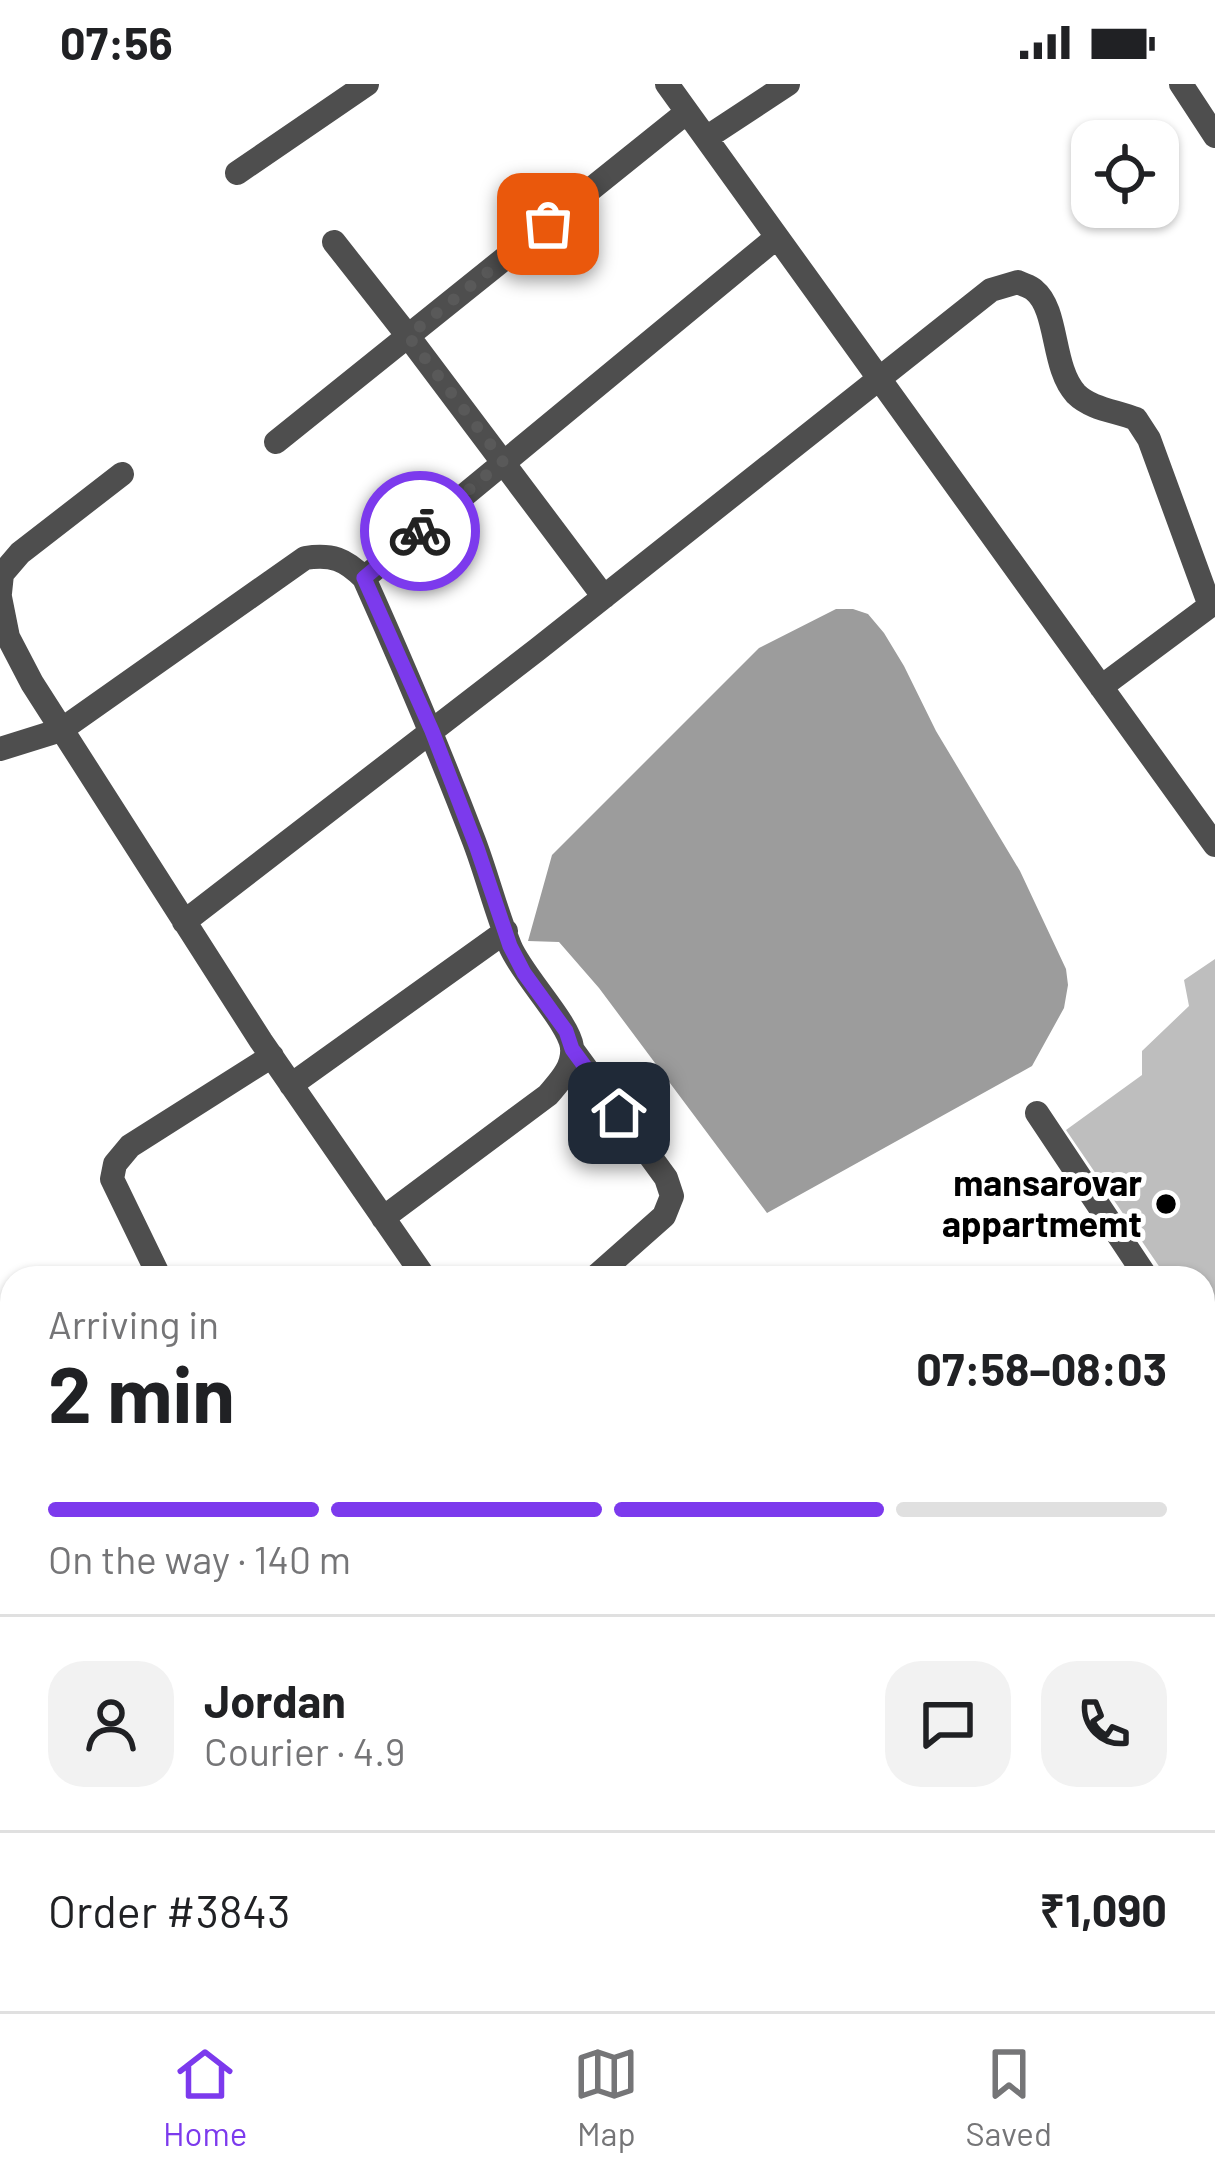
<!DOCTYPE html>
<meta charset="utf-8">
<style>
body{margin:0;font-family:Barlow,sans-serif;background:#f2f2f2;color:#202124;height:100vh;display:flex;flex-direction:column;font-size:45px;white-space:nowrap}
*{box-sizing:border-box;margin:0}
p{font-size:39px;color:#757577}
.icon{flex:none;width:66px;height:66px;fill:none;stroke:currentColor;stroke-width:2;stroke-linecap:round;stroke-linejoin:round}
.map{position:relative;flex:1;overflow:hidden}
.sheet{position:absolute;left:0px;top:1182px;width:1215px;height:747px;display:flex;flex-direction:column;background:#fff;border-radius:36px 36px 0 0;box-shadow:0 3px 9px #0004}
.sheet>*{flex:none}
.tools{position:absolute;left:1071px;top:36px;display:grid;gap:24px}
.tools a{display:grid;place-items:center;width:108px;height:108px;border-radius:24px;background:#fff;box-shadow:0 3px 9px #0004;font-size:60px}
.pin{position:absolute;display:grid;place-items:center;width:102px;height:102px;color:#fff;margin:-51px;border-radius:24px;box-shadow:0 6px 18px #0006}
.courier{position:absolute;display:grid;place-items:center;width:120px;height:120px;margin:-60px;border:9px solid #7c3aed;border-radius:50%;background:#fff;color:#222;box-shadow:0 3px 15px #0007}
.head em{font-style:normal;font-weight:700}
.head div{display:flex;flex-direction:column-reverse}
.head{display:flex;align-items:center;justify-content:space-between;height:204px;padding:0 48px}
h1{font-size:78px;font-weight:700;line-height:90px}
.bar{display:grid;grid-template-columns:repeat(4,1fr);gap:18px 12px;align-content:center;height:144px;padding:0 48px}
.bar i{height:15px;border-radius:9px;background:#e0e0e0}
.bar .on{background:#7c3aed}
.bar p{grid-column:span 4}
.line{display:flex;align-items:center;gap:30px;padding:0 48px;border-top:3px solid #e0e0e0}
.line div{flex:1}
.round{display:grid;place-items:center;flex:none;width:126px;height:126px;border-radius:36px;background:#f2f2f2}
.status{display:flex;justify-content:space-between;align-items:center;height:84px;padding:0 60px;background:#fff;direction:ltr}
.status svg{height:33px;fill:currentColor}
.dock{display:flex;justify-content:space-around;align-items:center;height:168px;border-top:3px solid #e0e0e0;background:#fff;font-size:33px;color:#757577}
.dock a{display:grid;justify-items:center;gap:6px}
.dock .on{color:#7c3aed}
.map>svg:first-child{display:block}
.green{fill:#d5d5d5}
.water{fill:#9c9c9c}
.building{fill:#bebebe}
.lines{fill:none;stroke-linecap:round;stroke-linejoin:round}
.street{stroke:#4e4e4e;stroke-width:24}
.secondary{stroke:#1b1b1b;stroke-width:24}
.done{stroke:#595959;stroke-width:12;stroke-dasharray:0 21.6}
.route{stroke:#7c3aed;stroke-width:15}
.poi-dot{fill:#000;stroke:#fff;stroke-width:4.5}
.labels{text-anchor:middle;stroke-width:10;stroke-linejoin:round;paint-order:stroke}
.poi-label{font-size:36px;font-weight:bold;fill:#000;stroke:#fff;text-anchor:end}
</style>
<div class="status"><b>07:56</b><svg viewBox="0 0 49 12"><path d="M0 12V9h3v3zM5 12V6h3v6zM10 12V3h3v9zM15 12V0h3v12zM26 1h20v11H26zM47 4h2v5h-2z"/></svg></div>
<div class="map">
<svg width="1215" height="1927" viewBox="0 0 1215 1927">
<rect width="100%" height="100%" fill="#fff"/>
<path class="green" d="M1203,1781H1215V1927H837L834,1917H1203Z"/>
<path class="water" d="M836,525H853L868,530L884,549L904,582L936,647L1020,787L1066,885L1068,901L1064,924L1032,982L767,1129L599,904L559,858L528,857L552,771L759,564Z"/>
<path class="building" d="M1215,875V1264L1203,1246V1194H1167L1066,1046L1142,991V967L1189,922L1184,896Z
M68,1917H142L145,1927H71Z
M201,1917H273L276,1927H203Z"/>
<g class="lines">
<path class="street" d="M667,0L1215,761
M1181,0L1215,52
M706,54L788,0
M237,89L367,0
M334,158L408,252L604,513
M276,358L687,28
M364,494L777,153
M0,509L2,490L20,469L122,390
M0,513L8,553L32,599L261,957L425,1194
M1101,603L1215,518
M0,665L61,646L305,474C332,470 345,475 364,494C403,581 440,668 474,757C487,791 496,828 510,862C522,891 569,939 572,963C574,983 560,997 548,1011L383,1134
M184,838L538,565L991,206L1018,198C1023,201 1030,202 1034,206C1059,226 1051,283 1076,310C1091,325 1116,327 1136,335L1149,355L1210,522
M572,965L666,1094L672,1112L664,1132L594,1194
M291,1001L506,847
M1037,1029L1147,1194
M160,1194L112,1095L115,1080L130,1062L272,972
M1203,1276L1215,1294
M0,1772L12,1811
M44,1917L47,1927
M163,1917L166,1927
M545,1917L547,1927"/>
<path class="secondary" d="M1203,1753L1215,1752
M0,1772L12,1768"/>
</g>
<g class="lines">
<path class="done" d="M420,447L503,377L408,252L548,140"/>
<path class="route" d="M420,447L364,494L432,647L477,764L510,862L524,889L566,947L572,965L619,1029"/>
</g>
<circle class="poi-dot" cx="1166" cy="1120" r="12"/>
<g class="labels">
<g class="poi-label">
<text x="1142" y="1112">mansarovar<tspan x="1142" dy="41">appartmemt</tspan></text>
</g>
</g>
</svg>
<div class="tools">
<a><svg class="icon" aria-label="locate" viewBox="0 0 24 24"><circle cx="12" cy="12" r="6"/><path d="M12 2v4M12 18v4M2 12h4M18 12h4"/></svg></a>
</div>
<div class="pin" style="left:548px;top:140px;background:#ea580c"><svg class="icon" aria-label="bag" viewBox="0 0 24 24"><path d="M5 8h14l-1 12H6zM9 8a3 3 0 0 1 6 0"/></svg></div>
<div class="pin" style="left:619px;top:1029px;background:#1f2937"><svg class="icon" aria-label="home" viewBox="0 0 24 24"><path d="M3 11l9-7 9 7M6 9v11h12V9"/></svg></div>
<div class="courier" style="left:420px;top:447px"><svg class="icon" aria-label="bike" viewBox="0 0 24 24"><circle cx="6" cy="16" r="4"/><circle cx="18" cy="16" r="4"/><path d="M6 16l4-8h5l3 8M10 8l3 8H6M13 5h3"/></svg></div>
<section class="sheet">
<div class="head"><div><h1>2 min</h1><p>Arriving in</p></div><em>07:58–08:03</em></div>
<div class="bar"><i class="on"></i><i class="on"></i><i class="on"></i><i></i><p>On the way · 140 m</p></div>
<div class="line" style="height:216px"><a class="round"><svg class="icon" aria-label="person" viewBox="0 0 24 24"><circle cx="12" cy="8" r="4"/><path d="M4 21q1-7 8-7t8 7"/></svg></a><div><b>Jordan</b><p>Courier · 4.9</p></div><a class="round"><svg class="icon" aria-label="chat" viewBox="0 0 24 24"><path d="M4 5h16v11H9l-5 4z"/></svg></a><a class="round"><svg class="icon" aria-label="phone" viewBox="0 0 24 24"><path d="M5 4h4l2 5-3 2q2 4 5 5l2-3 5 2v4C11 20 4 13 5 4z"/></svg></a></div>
<div class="line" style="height:156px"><div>Order #3843</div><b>₹1,090</b></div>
</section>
</div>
<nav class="dock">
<a class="on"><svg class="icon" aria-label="home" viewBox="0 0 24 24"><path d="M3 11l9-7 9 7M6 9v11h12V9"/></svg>Home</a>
<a><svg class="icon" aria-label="map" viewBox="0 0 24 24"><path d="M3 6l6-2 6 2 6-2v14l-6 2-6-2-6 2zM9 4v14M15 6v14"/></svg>Map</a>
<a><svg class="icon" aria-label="saved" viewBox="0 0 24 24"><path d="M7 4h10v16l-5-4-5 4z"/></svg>Saved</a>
</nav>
